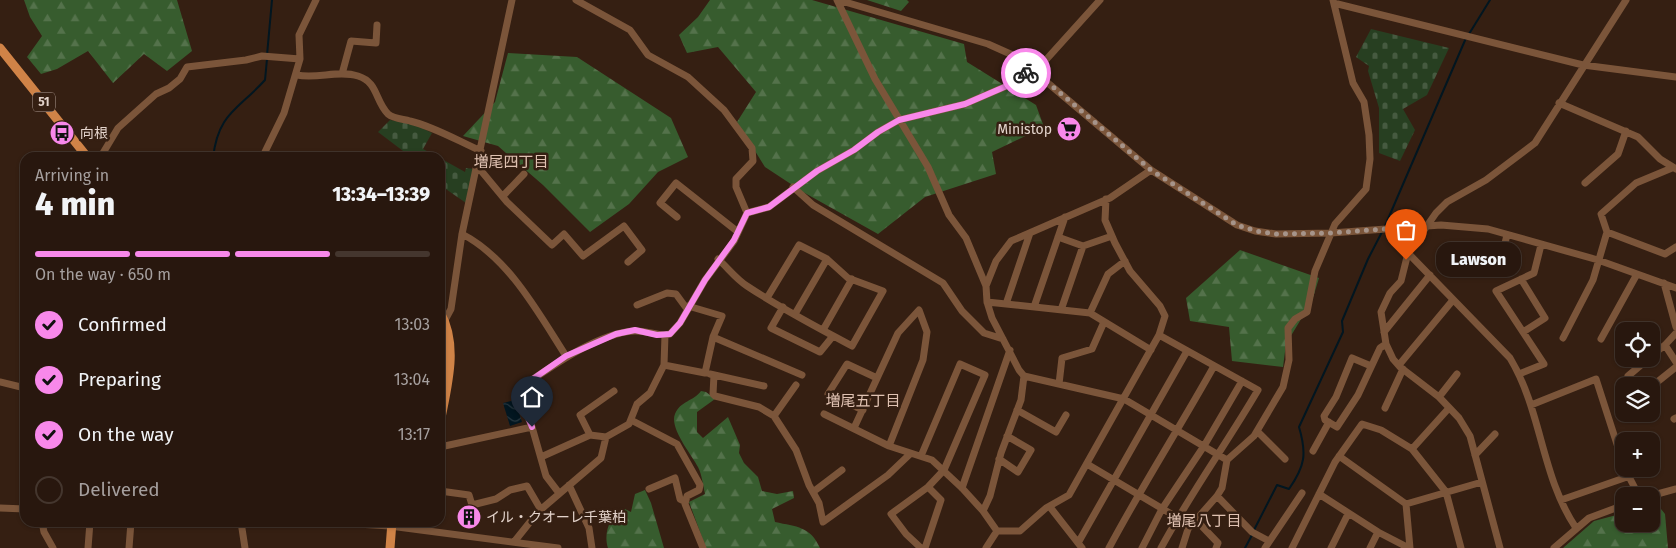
<!DOCTYPE html>
<meta charset="utf-8">
<style>
body{margin:0;font-family:"Fira Sans","Noto Sans JP",sans-serif;background:#302017;color:#f1f3f6;height:100vh;display:flex;flex-direction:column;font-size:19px;white-space:nowrap}
*{box-sizing:border-box;margin:0}
p{font-size:16px;color:#a59f9e}
.icon{flex:none;width:28px;height:28px;fill:none;stroke:currentColor;stroke-width:2;stroke-linecap:round;stroke-linejoin:round}
.map{position:relative;flex:1;overflow:hidden}
.details{position:absolute;left:20px;top:152px;width:425px;height:375px;display:flex;flex-direction:column;background:#28170e;border-radius:15px;box-shadow:0 1px 4px #0004,0 0 0 1px #44362e}
.details>*{flex:none}
.controls{position:absolute;left:1615px;top:322px;display:grid;gap:10px}
.controls a{display:grid;place-items:center;width:45px;height:45px;border-radius:10px;background:#28170e;box-shadow:0 1px 4px #0004,0 0 0 1px #44362e;font-size:25px}
.pin{position:absolute;display:grid;place-items:center;width:42px;height:42px;color:#fff;margin:-51px -21px;border-radius:50% 50% 50% 0;rotate:-45deg;box-shadow:0 0 5px #0007}
.pin .icon{rotate:45deg}
.courier{position:absolute;display:grid;place-items:center;width:50px;height:50px;margin:-25px;border:4px solid #f888ea;border-radius:50%;background:#fff;color:#222;box-shadow:0 1px 6px #0007}
.bubble{position:absolute;height:35px;border-radius:15px;background:#28170e;box-shadow:0 1px 4px #0004,0 0 0 1px #44362e;font-size:16px;font-weight:800;line-height:35px;text-align:center}
.overview em{font-style:normal;font-weight:800}
.overview div{display:flex;flex-direction:column-reverse}
.overview{display:flex;align-items:center;justify-content:space-between;height:85px;padding:0 15px}
h1{font-size:32px;font-weight:800;line-height:38px}
.bar{display:grid;grid-template-columns:repeat(4,1fr);gap:8px 5px;align-content:center;height:60px;padding:0 15px}
.bar i{height:6px;border-radius:4px;background:#44362e}
.bar .active{background:#f888ea}
.bar p{grid-column:span 4}
ol{padding:0 15px;list-style:none}
li{display:flex;align-items:center;gap:15px;height:55px}
li p{margin-inline-start:auto}
li .icon{padding:5px;border-radius:50%;background:#f888ea;color:#111;stroke-width:4}
li:last-child{color:#a59f9e}
li i{width:28px;height:28px;border:2px solid #44362e;border-radius:50%}
.map>svg:first-child{display:block}
.forest{fill:url(#forest-firs)}
.cemetery{fill:url(#cemetery-stones)}
.water{fill:url(#water-waves)}
.lines{fill:none;stroke-linecap:round;stroke-linejoin:round}
.stream{stroke:#021620;stroke-width:2}
.minor{stroke:#7b553a;stroke-width:7}
.major{stroke:#d08347;stroke-width:9}
.done{stroke:#a6948a;stroke-width:5;stroke-dasharray:0 9}
.route{stroke:#f888ea;stroke-width:6}
.labels{text-anchor:middle;stroke-width:5;stroke-linejoin:round;paint-order:stroke}
.shield{fill:#351f12;stroke:#af9d94;stroke-width:1}
.shield-label{font-size:12px;font-weight:bold;fill:#e3d3cb}
.poi-label{font-size:14px;fill:#e3d3cb;stroke:#351f12;text-anchor:start}
.neighbourhood-label{font-size:15px;fill:#dfc1b1;stroke:#351f12}
</style>
<div class="map">
<svg width="1676" height="548" viewBox="0 0 1676 548">
<defs>
<pattern id="forest-firs" width="22" height="20" patternUnits="userSpaceOnUse" patternTransform="scale(1.25)"><rect width="22" height="20" fill="#375c2e"/><path d="M5 1l3.5 6h-7zM16 11l3.5 6h-7z" fill="#54724b"/></pattern>
<pattern id="cemetery-stones" width="16" height="16" patternUnits="userSpaceOnUse" patternTransform="scale(1.25)"><rect width="16" height="16" fill="#273f21"/><path d="M2 7V4a2 2 0 0 1 4 0v3zM10 15v-3a2 2 0 0 1 4 0v3z" fill="#465a40"/></pattern>
<pattern id="water-waves" width="16" height="10" patternUnits="userSpaceOnUse" patternTransform="scale(1.25)"><rect width="16" height="10" fill="#021620"/><path d="M0 5q4-4 8 0t8 0" fill="none" stroke="#27373f"/></pattern>
</defs>
<rect width="100%" height="100%" fill="#351f12"/>
<path class="forest" d="M24,0H177L192,51L167,71L144,54L113,83L88,51L57,69L41,74L27,57L42,36L30,17Z
M710,0H812L964,44L967,62L1036,105L1044,127L992,152L996,174L925,197L878,234L803,192L765,167L737,122L756,92L718,47L687,53L679,35L698,17Z
M867,0H907L909,2L901,11Z
M508,53L577,57L671,118L688,157L658,172L629,204L590,232L543,185L498,146L463,136L495,102Z
M1240,250L1319,278L1312,301L1286,344L1283,367L1232,361L1229,327L1190,321L1186,298Z
M701,391L706,392L715,399L697,412V432L703,438L728,417L740,445L739,453L744,463L758,477L762,491L777,494L793,491L794,498L772,509L775,522C797,527 810,526 820,548H706L689,502L705,494C703,485 702,475 698,467C692,455 669,428 675,414C680,401 694,401 701,391Z
M645,490L651,503L664,548H608C603,533 610,514 625,509L631,512L635,494Z
M1657,504L1665,514L1668,548H1563L1594,521L1624,513V524H1651V506Z"/>
<path class="cemetery" d="M1371,29L1449,48L1427,95L1403,109L1415,130L1400,161L1379,153V108L1368,71L1369,66L1356,57Z
M390,120L416,125L432,133L423,149L438,157H426L414,151L411,157L378,132Z
M440,158L465,172L466,168L474,169L466,203L440,185Z"/>
<path class="water" d="M515,400L522,422L510,426L503,403Z"/>
<g class="lines">
<path class="stream" d="M1469,34L1490,0
M267,55L272,0
M213,158C218,113 238,110 265,80L267,59
M1385,226L1466,38
M1254,530L1277,485L1289,489C1305,466 1307,454 1299,427L1343,332L1342,321L1368,259L1383,230
M1245,548L1252,535"/>
<path class="minor" d="M576,0L630,30L648,55L688,77L724,110L752,148L753,161L736,179V187L747,213L734,241L705,280L680,323L670,334L665,335
M837,0L875,79L928,167L949,215L966,238L986,286L987,302L992,318L1019,370L1024,376L1124,399L1227,460
M838,0L988,44L1017,57L1151,170L1237,225L1255,231L1276,234L1331,233L1441,225L1488,229L1598,260L1676,288
M1334,3L1583,65L1676,77
M1035,72L1100,0
M342,74L351,41L376,43L377,25
M297,75C317,79 339,70 358,76C378,82 375,101 388,114C394,119 403,119 410,121C435,127 458,141 481,151
M1559,103L1638,137L1660,159L1676,169
M100,158L118,128L156,94L169,88L180,79L187,67L246,60L262,56L300,59
M262,158L284,113L300,59L299,35L316,0
M478,167L507,202L552,245L564,234L583,256L624,226L642,250L628,262
M1585,183L1618,154L1626,131
M793,187L813,205L943,283L962,311L984,333L1003,339
M503,196L524,174
M747,213L769,207L817,171L854,150L878,132L899,120L965,104L1009,85L1032,69
M677,217L660,203L676,183L738,232
M1607,232L1665,254L1676,247
M462,234C509,258 539,314 566,356
M1507,235L1505,243L1512,262
M1058,237L1083,246L1112,236
M1408,253L1510,358C1542,411 1541,476 1576,528
M718,259C728,268 736,279 747,286C780,308 817,327 852,346L883,291L848,278L827,259L799,245L767,298
M1521,279L1545,318L1523,332
M1664,283L1676,327
M986,286L996,261L1011,241L1110,198L1151,170
M987,302L1090,313L1151,350
M1006,304L1030,233
M637,305L667,293L676,294L687,309
M783,307L771,328L820,352L833,336
M1034,307L1065,217
M1061,310L1083,246
M1090,313L1108,274L1125,261
M795,314L827,259
M445,320L451,309L462,234L512,0
M823,330L852,279
M1384,332L1430,275
M1676,333L1665,345L1676,362
M1159,335L1258,390C1227,443 1190,494 1161,548
M713,337L802,375
M1563,338L1593,280L1607,232L1601,214L1636,183L1672,168
M1601,339L1637,274
M1651,356L1665,345
M664,365L705,373L713,337L722,316L688,306
M1399,365L1453,300
M1371,366L1352,358L1336,397L1324,416L1325,420L1337,427L1358,395L1380,348L1386,344
M710,374L764,386
M1519,374L1544,364L1496,291L1534,273L1541,245
M714,375L713,394L715,396L759,407L774,416
M1628,376L1648,359
M0,382L25,388
M1059,384L1062,358L1092,349L1104,322
M796,385L774,416L796,450L809,485L819,503L823,522L888,475L910,454
M1651,387L1676,367
M1439,397L1457,374
M1531,405L1596,379L1624,466
M1385,408L1403,369
M863,410L828,394L847,364L877,378
M1017,410L1056,432L1066,415
M824,414L889,446L932,460L962,488L983,511L997,531H1020L1046,508L1069,495L1159,335L1165,316L1160,306L1130,271L1115,243L1105,220L1106,199
M1674,419L1676,418
M631,420L677,444L700,485L699,490L687,496L685,504L703,548
M532,427L546,476L559,493
M854,428L898,333L919,310L927,332L923,360L889,446
M1257,431L1285,459
M590,435L580,415L614,391
M440,447L532,427L517,390C548,369 597,333 634,331C644,330 655,335 665,335L664,365L650,393L637,404L629,424L606,437L601,458L538,512L514,542
M1412,449L1449,408
M1313,451L1329,422
M1475,455L1495,434
M921,456L960,364L985,375L944,470L928,487L891,514L906,534L921,548
M1339,456L1406,504L1410,548
M541,457L590,435L606,437
M999,459L1018,472L1031,450L1007,436
M1087,464L1178,518
M1625,469L1639,496
M569,485L589,528L592,548
M962,488L1010,350
M649,489L675,478L680,499L684,501
M440,491L469,495L472,505L496,499L510,490L527,486L541,510
M813,492L842,470
M1319,494L1378,532L1409,548
M1217,496L1252,532L1269,541
M1650,496L1676,489
M1561,500L1627,477
M1406,504L1482,482
M1050,507L1082,548
M0,508L25,509
M983,511L990,496L1001,453L1021,400L1024,376
M1196,520L1218,543L1216,548
M42,522L44,532L53,548
M241,522L245,548
M324,522L390,526L558,548
M1078,543L1187,351
M88,548L90,522
M129,548L131,522
M925,548L941,500L928,487
M986,548L997,531
M1109,548C1142,486 1180,427 1214,366
M1142,548L1162,509L1204,446L1242,381
M1182,548L1188,529L1217,496L1222,488L1227,460L1254,436L1283,387L1289,360L1288,328L1295,319L1307,312L1315,271L1335,224L1366,189L1370,159L1369,135L1364,102L1353,83L1333,0
M1265,548L1302,493
M1292,548L1335,462L1362,424L1381,430L1412,449L1446,492L1461,548
M1331,548L1348,514
M1370,548L1378,532
M1500,548L1470,436L1459,418L1439,397L1400,367L1393,359L1386,344L1381,312L1390,293L1401,281L1408,253L1436,213L1447,202L1486,180L1535,143L1626,0
M1554,548L1589,518L1624,505"/>
<path class="major" d="M0,48L88,158
M440,312C459,346 447,386 440,423
M390,548L392,522"/>
</g>
<g class="lines">
<path class="done" d="M1026,73L1032,69L1151,170L1237,225L1256,231L1276,234L1331,233L1425,226L1408,253L1406,260"/>
<path class="route" d="M532,427L517,390L566,356L616,334L635,330L657,335L670,334L680,323L705,280L734,240L747,213L769,207L817,171L854,150L878,132L899,120L965,104L1009,85L1026,73"/>
</g>
<defs>
<symbol id="supermarket-disc" viewBox="-11 -11 22 22"><circle r="9.5" fill="#f888ea" stroke="#351f12"/><path d="M-6-5.5h2.5l.6 2H6L4.5 2H-2.5L-4.4-4H-6ZM-1.5 3.2a1.3 1.3 0 1 0 .1 0ZM3 3.2a1.3 1.3 0 1 0 .1 0Z" fill="#111"/></symbol>
<symbol id="bus-disc" viewBox="-11 -11 22 22"><circle r="9.5" fill="#f888ea" stroke="#351f12"/><path d="M-5-6H5V4H4V6H2V4H-2V6H-4V4H-5ZM-3.5-4V0h7V-4ZM-3.5 1.2v1.5H-2V1.2ZM2 1.2v1.5H3.5V1.2Z" fill="#111"/></symbol>
<symbol id="building-disc" viewBox="-11 -11 22 22"><circle r="9.5" fill="#f888ea" stroke="#351f12"/><path d="M-4-6H4V6H1V3H-1V6H-4ZM-2.5-4.3h1.7v1.8h-1.7ZM.8-4.3h1.7v1.8H.8ZM-2.5-1h1.7V.8h-1.7ZM.8-1h1.7V.8H.8Z" fill="#111"/></symbol>
</defs>
<g fill-rule="evenodd">
<use href="#supermarket-disc" x="1055" y="115" width="28" height="28"/>
<use href="#bus-disc" x="48" y="119" width="28" height="28"/>
<use href="#building-disc" x="455" y="503" width="28" height="28"/>
</g>
<g class="labels">
<rect class="shield" x="33" y="92.5" width="22" height="19" rx="4"/>
<g class="shield-label">
<text x="44" y="106">51</text>
</g>
<g class="poi-label">
<text x="1052" y="134" text-anchor="end">Ministop</text>
<text x="80" y="138">向根</text>
<text x="486" y="522">イル・クオーレ千葉柏</text>
</g>
<g class="neighbourhood-label">
<text x="511" y="167">増尾四丁目</text>
<text x="863" y="406">増尾五丁目</text>
<text x="1204" y="526">増尾八丁目</text>
</g>
</g>
</svg>
<div class="controls">
<a><svg class="icon" aria-label="locate" viewBox="0 0 24 24"><circle cx="12" cy="12" r="6"/><path d="M12 2v4M12 18v4M2 12h4M18 12h4"/></svg></a>
<a><svg class="icon" aria-label="layers" viewBox="0 0 24 24"><path d="M12 4l9 5-9 5-9-5zM3 14l9 5 9-5"/></svg></a>
<a>+</a>
<a>−</a>
</div>
<div class="pin" style="left:1406px;top:260px;background:#ea580c"><svg class="icon" aria-label="bag" viewBox="0 0 24 24"><path d="M5 8h14l-1 12H6zM9 8a3 3 0 0 1 6 0"/></svg></div>
<div class="pin" style="left:532px;top:427px;background:#1f2937"><svg class="icon" aria-label="home" viewBox="0 0 24 24"><path d="M3 11l9-7 9 7M6 9v11h12V9"/></svg></div>
<div class="courier" style="left:1026px;top:73px"><svg class="icon" aria-label="bike" viewBox="0 0 24 24"><circle cx="6" cy="16" r="4"/><circle cx="18" cy="16" r="4"/><path d="M6 16l4-8h5l3 8M10 8l3 8H6M13 5h3"/></svg></div>
<div class="bubble" style="left:1436px;top:242px;width:85px">Lawson</div>
<section class="details">
<div class="overview"><div><h1>4 min</h1><p>Arriving in</p></div><em>13:34–13:39</em></div>
<div class="bar"><i class="active"></i><i class="active"></i><i class="active"></i><i></i><p>On the way · 650 m</p></div>
<ol>
<li><svg class="icon" aria-label="check" viewBox="0 0 24 24"><path d="M5 12l5 5 9-10"/></svg>Confirmed<p>13:03</p></li>
<li><svg class="icon" aria-label="check" viewBox="0 0 24 24"><path d="M5 12l5 5 9-10"/></svg>Preparing<p>13:04</p></li>
<li><svg class="icon" aria-label="check" viewBox="0 0 24 24"><path d="M5 12l5 5 9-10"/></svg>On the way<p>13:17</p></li>
<li><i></i>Delivered</li>
</ol>
</section>
</div>
